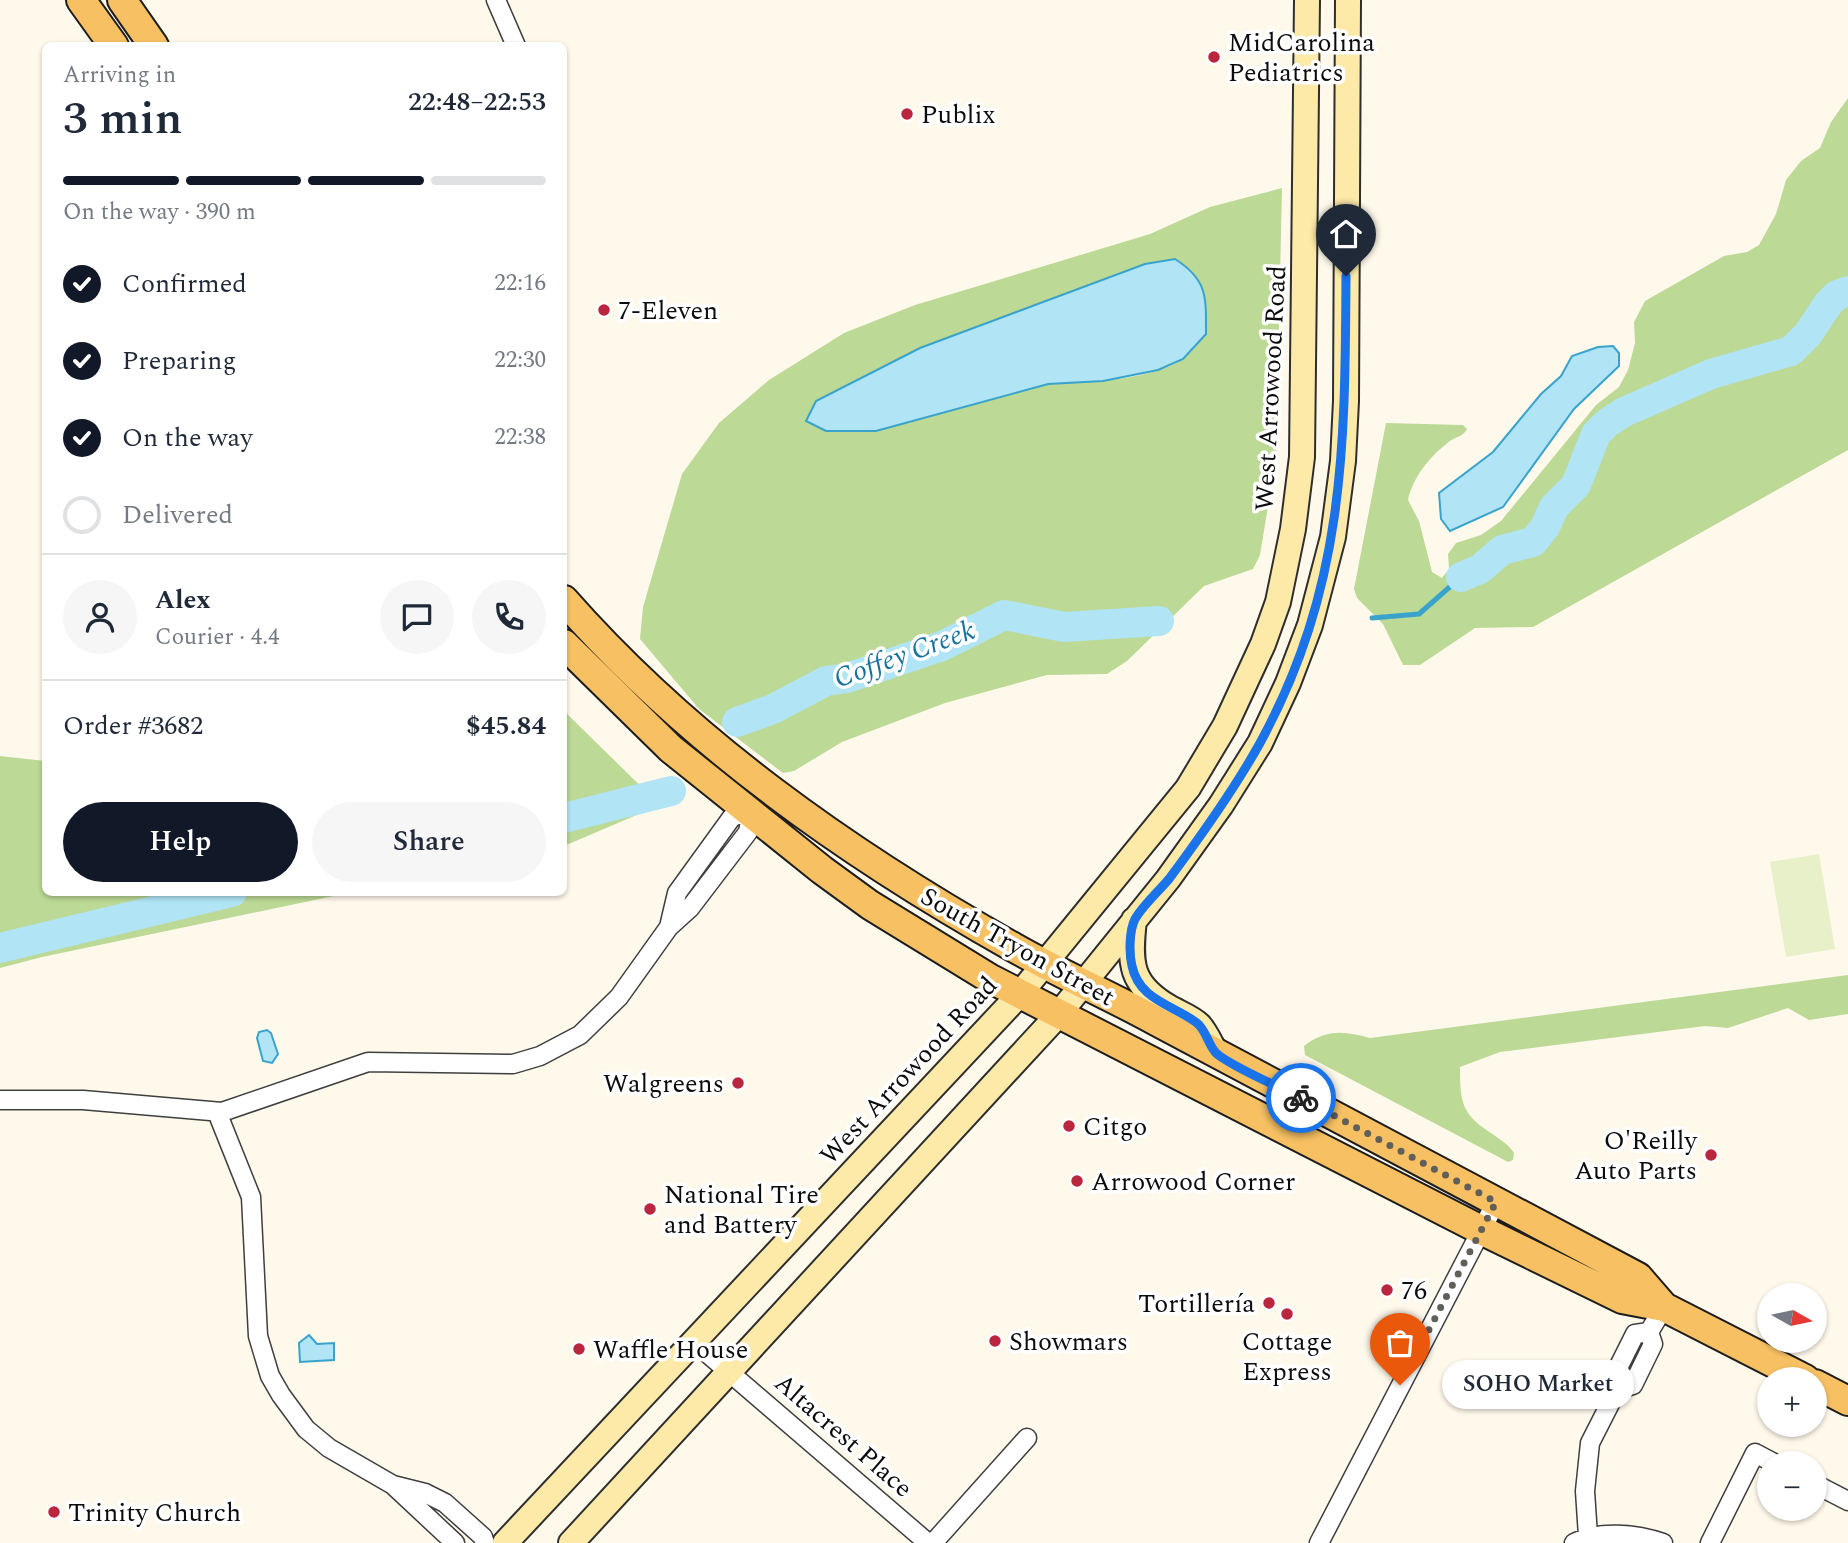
<!DOCTYPE html>
<meta charset="utf-8">
<style>
body{margin:0;font-family:Spectral,serif;background:#f6f6f7;color:#1f2937;height:100vh;display:flex;flex-direction:column;font-size:26px;white-space:nowrap}
*{box-sizing:border-box;margin:0}
p{font-size:23px;color:#747a83}
.icon{flex:none;width:38px;height:38px;fill:none;stroke:currentColor;stroke-width:2;stroke-linecap:round;stroke-linejoin:round}
.map{position:relative;flex:1;overflow:hidden}
.panel{position:absolute;left:42px;top:42px;width:525px;height:854px;display:flex;flex-direction:column;background:#fff;border-radius:10px;box-shadow:0 2px 5px #0004}
.panel>*{flex:none}
.needle{width:46px;rotate:99deg}
.buttons{position:absolute;left:1757px;top:1283px;display:grid;gap:14px}
.buttons a{display:grid;place-items:center;width:70px;height:70px;border-radius:50%;background:#fff;box-shadow:0 2px 5px #0004;font-size:35px}
.pin{position:absolute;display:grid;place-items:center;width:60px;height:60px;color:#fff;margin:-72px -30px;border-radius:50% 50% 50% 0;rotate:-45deg;box-shadow:0 0 7px #0007}
.pin .icon{rotate:45deg}
.courier{position:absolute;display:grid;place-items:center;width:70px;height:70px;margin:-35px;border:5px solid #1a73e8;border-radius:50%;background:#fff;color:#222;box-shadow:0 2px 9px #0007}
.bubble{position:absolute;height:49px;border-radius:24px;background:#fff;box-shadow:0 2px 5px #0004;font-size:23px;font-weight:600;line-height:49px;text-align:center}
.headline em{font-style:normal;font-weight:600}
.headline div{display:flex;flex-direction:column-reverse}
.headline{display:flex;align-items:center;justify-content:space-between;height:119px;padding:0 21px}
h1{font-size:46px;font-weight:600;line-height:52px}
.bar{display:grid;grid-template-columns:repeat(4,1fr);gap:10px 7px;align-content:center;height:84px;padding:0 21px}
.bar i{height:9px;border-radius:5px;background:#e0e1e3}
.bar .on{background:#111827}
.bar p{grid-column:span 4}
.line{display:flex;align-items:center;gap:18px;padding:0 21px;border-top:2px solid #e0e1e3}
.line div{flex:1}
.round{display:grid;place-items:center;flex:none;width:74px;height:74px;border-radius:37px;background:#f6f6f7}
ol{padding:0 21px;list-style:none}
li{display:flex;align-items:center;gap:21px;height:77px}
li p{margin-inline-start:auto}
li .icon{padding:7px;border-radius:50%;background:#111827;color:#fff;stroke-width:4}
li:last-child{color:#747a83}
li i{width:38px;height:38px;border:4px solid #e0e1e3;border-radius:50%}
.primary-button{display:flex;gap:14px;margin-top:auto;padding:14px 21px}
.primary-button a{flex:1;height:80px;border-radius:42px;background:#111827;color:#fff;font-size:28px;font-weight:600;line-height:80px;text-align:center}
.primary-button a+a{background:#f6f6f7;color:#1f2937}
.map>svg:first-child{display:block}
.forest{fill:#bcd996;fill-rule:evenodd}
.pitch{fill:#e7f0c8}
.water{fill:#b1e4f5;stroke:#39a3cc;stroke-width:2}
.lines{fill:none;stroke-linecap:round;stroke-linejoin:round}
.stream{stroke:#39a3cc;stroke-width:5}
.river{stroke:#b1e4f5;stroke-width:30}
.minor-casing{stroke:#3f3f3f;stroke-width:21}
.secondary-casing{stroke:#2e2e2e;stroke-width:28}
.primary-casing{stroke:#1d1d1d;stroke-width:32}
.minor{stroke:#fff;stroke-width:18}
.secondary{stroke:#feeaa8;stroke-width:24}
.primary{stroke:#f7c163;stroke-width:28}
.done{stroke:#615f5a;stroke-width:7;stroke-dasharray:0 12.6}
.route{stroke:#1a73e8;stroke-width:9}
.poi-dot{fill:#bb263f;stroke:#fff;stroke-width:2.5}
.labels{text-anchor:middle;stroke-width:7;stroke-linejoin:round;paint-order:stroke}
.poi-label{font-size:26px;fill:#0c0c0c;stroke:#fff;text-anchor:start}
.street-label{font-size:26px;fill:#0c0c0c;stroke:#fff}
.water-label{font-size:28px;font-style:italic;fill:#17739d;stroke:#fff}
</style>
<div class="map">
<svg width="1848" height="1543" viewBox="0 0 1848 1543">
<rect width="100%" height="100%" fill="#fff9ec"/>
<path class="forest" d="M1848,98V450L1533,627L1475,628L1420,665H1403L1383,624L1357,598L1354,589L1386,423L1463,425L1467,429C1463,437 1457,436 1450,441C1430,456 1413,477 1408,500L1419,521L1432,572L1442,578L1449,569L1448,554L1456,543L1481,535L1501,521L1596,405L1619,387L1628,370L1635,343L1634,322L1645,301L1724,256L1747,252L1759,245L1776,214L1786,180L1801,161L1820,148L1831,122Z
M1282,188L1276,457L1260,555L1253,569L1204,586L1127,661L1107,674L1047,675L945,703L842,742L794,771L783,773L699,709L640,639L643,607L682,474L719,423L769,380L844,333L915,305L1150,234L1210,207ZM1145,264L1206,334C1199,341 1192,352 1184,358C1152,381 1086,382 1048,384L1113,276Z
M564,711L660,805L564,846Z
M0,756L45,761L46,892L348,893L42,957L0,968Z
M1848,975V1014L1809,1020L1788,1008L1728,1028L1705,1026L1500,1052L1460,1067C1460,1104 1462,1115 1494,1135C1502,1141 1509,1145 1514,1153L1513,1160L1508,1162L1305,1055L1304,1046C1326,1029 1344,1031 1370,1038Z"/>
<path class="pitch" d="M1819,854L1835,949L1786,957L1770,862Z"/>
<path class="water" d="M1175,259C1208,280 1206,297 1206,334L1183,359L1158,370L1103,381L1048,384L876,431H826L806,421L816,401L920,348L1145,264Z
M1613,346L1619,353V366L1574,409L1503,507L1450,531L1441,519L1439,493L1493,452L1541,394L1561,376L1572,356L1598,347Z
M267,1030L271,1033L278,1054L272,1063L263,1061L257,1038L259,1032Z
M309,1335L317,1344L334,1343V1360L300,1362L299,1343Z"/>
<g class="lines">
<path class="stream" d="M1372,618L1419,614L1461,577"/>
<path class="river" d="M1461,577L1480,569L1502,550L1533,542L1545,527L1554,507L1576,485L1596,434L1607,423L1624,412L1711,374L1791,351L1808,334L1828,304L1837,295L1848,291
M737,722L773,709L826,681L847,678L942,646L1004,615L1064,627L1159,621
M564,818L671,791
M0,948L232,892"/>
<defs>
<path id="minor" d="M496,0L516,46
M0,1100H83L222,1112L368,1062L513,1064L540,1056L580,1035L619,997L669,927L690,908L748,832L752,811L732,817L677,893L669,927
M217,1112L251,1197L258,1336L270,1376L281,1395L306,1429L329,1448L393,1485L425,1493L445,1503L483,1537L485,1543
M693,1341L928,1543
M1617,1390L1633,1385L1653,1344L1649,1332L1664,1307
M1815,1484L1848,1501
M393,1485L455,1543
M1588,1536L1585,1491L1590,1443L1617,1390L1615,1374L1635,1334L1649,1332
M933,1543L1027,1438
M1319,1543L1496,1202
M1574,1543C1599,1530 1637,1534 1663,1543
M1710,1543L1755,1453L1774,1463"/>
<path id="secondary" d="M1134,920C1129,964 1130,985 1170,1008C1179,1013 1192,1018 1199,1025C1206,1032 1211,1045 1216,1053
M505,1543L1019,995L1188,788L1225,726L1263,644L1278,602L1293,529L1302,457L1307,0
M571,1543L1058,1015L1168,879L1221,805L1260,743L1288,683L1310,625L1333,537L1343,461L1346,401L1348,0"/>
<path id="primary" d="M81,0L114,46
M122,0L154,46
M564,600C690,743 848,854 1013,947C1060,974 1109,995 1156,1021C1316,1107 1477,1192 1638,1277L1664,1307
M564,644L671,749L822,870L870,905L989,978L1481,1230L1622,1299L1664,1307L1805,1379
M1815,1384L1848,1401"/>
</defs>
<use href="#minor" class="minor-casing"/>
<use href="#secondary" class="secondary-casing"/>
<use href="#primary" class="primary-casing"/>
<use href="#minor" class="minor"/>
<use href="#secondary" class="secondary"/>
<use href="#primary" class="primary"/>
</g>
<g class="lines">
<path class="done" d="M1301,1098L1496,1202L1400,1385"/>
<path class="route" d="M1301,1098C1278,1086 1236,1069 1217,1054C1208,1046 1207,1031 1197,1023C1173,1005 1139,1000 1132,966C1129,954 1129,931 1135,919C1143,905 1158,892 1169,879C1201,836 1234,790 1260,743C1345,587 1345,447 1346,276"/>
</g>
<g class="poi-dot">
<circle cx="1214" cy="57" r="7"/>
<circle cx="907" cy="114" r="7"/>
<circle cx="604" cy="310" r="7"/>
<circle cx="738" cy="1083" r="7"/>
<circle cx="1069" cy="1126" r="7"/>
<circle cx="1711" cy="1155" r="7"/>
<circle cx="1077" cy="1181" r="7"/>
<circle cx="650" cy="1209" r="7"/>
<circle cx="1387" cy="1290" r="7"/>
<circle cx="1269" cy="1303" r="7"/>
<circle cx="1287" cy="1314" r="7"/>
<circle cx="995" cy="1341" r="7"/>
<circle cx="579" cy="1349" r="7"/>
<circle cx="54" cy="1512" r="7"/>
</g>
<g class="labels">
<g class="poi-label">
<text x="1228" y="51">MidCarolina<tspan x="1228" dy="30">Pediatrics</tspan></text>
<text x="921" y="123">Publix</text>
<text x="618" y="319">7-Eleven</text>
<text x="724" y="1092" text-anchor="end">Walgreens</text>
<text x="1083" y="1135">Citgo</text>
<text x="1697" y="1149" text-anchor="end">O'Reilly<tspan x="1697" dy="30">Auto Parts</tspan></text>
<text x="1091" y="1190">Arrowood Corner</text>
<text x="664" y="1203">National Tire<tspan x="664" dy="30">and Battery</tspan></text>
<text x="1401" y="1299">76</text>
<text x="1255" y="1312" text-anchor="end">Tortillería</text>
<text x="1009" y="1350">Showmars</text>
<text x="1287" y="1350" text-anchor="middle">Cottage<tspan x="1287" dy="30">Express</tspan></text>
<text x="593" y="1358">Waffle House</text>
<text x="68" y="1521">Trinity Church</text>
</g>
<g class="street-label">
<text transform="translate(1270 388) rotate(-87)" y="9">West Arrowood Road</text>
<text transform="translate(1018 946) rotate(29)" y="9">South Tryon Street</text>
<text transform="translate(908 1070) rotate(-47)" y="9">West Arrowood Road</text>
<text transform="translate(844 1435) rotate(41)" y="9">Altacrest Place</text>
</g>
<g class="water-label">
<text transform="translate(904 653) rotate(-20)" y="10">Coffey Creek</text>
</g>
</g>
</svg>
<div class="buttons">
<a><svg class="needle" viewBox="-14 -14 28 28"><path d="M0-13l5 13h-10z" fill="#e53935"/><path d="M0 13l5-13h-10z" fill="#747a83"/></svg></a>
<a>+</a>
<a>−</a>
</div>
<div class="pin" style="left:1400px;top:1385px;background:#ea580c"><svg class="icon" aria-label="bag" viewBox="0 0 24 24"><path d="M5 8h14l-1 12H6zM9 8a3 3 0 0 1 6 0"/></svg></div>
<div class="pin" style="left:1346px;top:276px;background:#1f2937"><svg class="icon" aria-label="home" viewBox="0 0 24 24"><path d="M3 11l9-7 9 7M6 9v11h12V9"/></svg></div>
<div class="courier" style="left:1301px;top:1098px"><svg class="icon" aria-label="bike" viewBox="0 0 24 24"><circle cx="6" cy="16" r="4"/><circle cx="18" cy="16" r="4"/><path d="M6 16l4-8h5l3 8M10 8l3 8H6M13 5h3"/></svg></div>
<div class="bubble" style="left:1442px;top:1360px;width:192px">SOHO Market</div>
<section class="panel">
<div class="headline"><div><h1>3 min</h1><p>Arriving in</p></div><em>22:48–22:53</em></div>
<div class="bar"><i class="on"></i><i class="on"></i><i class="on"></i><i></i><p>On the way · 390 m</p></div>
<ol>
<li><svg class="icon" aria-label="check" viewBox="0 0 24 24"><path d="M5 12l5 5 9-10"/></svg>Confirmed<p>22:16</p></li>
<li><svg class="icon" aria-label="check" viewBox="0 0 24 24"><path d="M5 12l5 5 9-10"/></svg>Preparing<p>22:30</p></li>
<li><svg class="icon" aria-label="check" viewBox="0 0 24 24"><path d="M5 12l5 5 9-10"/></svg>On the way<p>22:38</p></li>
<li><i></i>Delivered</li>
</ol>
<div class="line" style="height:126px"><a class="round"><svg class="icon" aria-label="person" viewBox="0 0 24 24"><circle cx="12" cy="8" r="4"/><path d="M4 21q1-7 8-7t8 7"/></svg></a><div><b>Alex</b><p>Courier · 4.4</p></div><a class="round"><svg class="icon" aria-label="chat" viewBox="0 0 24 24"><path d="M4 5h16v11H9l-5 4z"/></svg></a><a class="round"><svg class="icon" aria-label="phone" viewBox="0 0 24 24"><path d="M5 4h4l2 5-3 2q2 4 5 5l2-3 5 2v4C11 20 4 13 5 4z"/></svg></a></div>
<div class="line" style="height:91px"><div>Order #3682</div><b>$45.84</b></div>
<div class="primary-button"><a>Help</a><a>Share</a></div>
</section>
</div>
